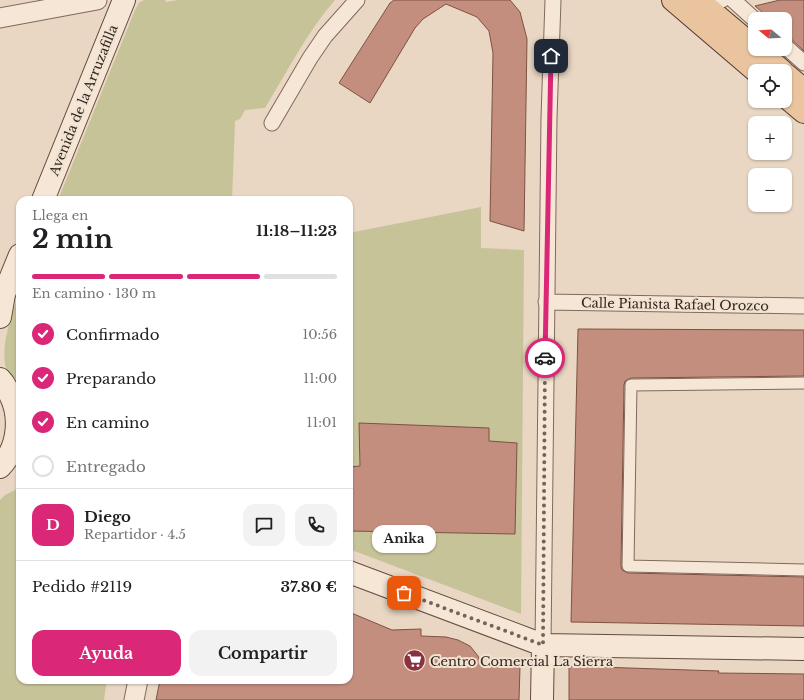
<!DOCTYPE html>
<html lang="es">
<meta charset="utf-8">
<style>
body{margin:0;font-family:"Libre Baskerville",serif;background:#f2f2f2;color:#202124;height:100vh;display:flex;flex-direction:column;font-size:15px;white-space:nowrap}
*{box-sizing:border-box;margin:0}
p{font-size:13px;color:#757577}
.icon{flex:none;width:22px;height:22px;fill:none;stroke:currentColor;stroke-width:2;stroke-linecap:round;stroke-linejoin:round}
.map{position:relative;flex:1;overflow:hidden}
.side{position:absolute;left:16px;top:196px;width:337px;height:488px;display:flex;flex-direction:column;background:#fff;border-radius:12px;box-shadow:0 1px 3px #0004}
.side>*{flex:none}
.needle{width:26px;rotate:288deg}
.fabs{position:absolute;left:748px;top:12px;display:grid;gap:8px}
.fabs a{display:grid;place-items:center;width:44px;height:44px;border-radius:8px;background:#fff;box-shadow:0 1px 3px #0004;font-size:20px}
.pin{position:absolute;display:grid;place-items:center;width:34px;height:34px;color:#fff;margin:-17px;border-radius:8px;box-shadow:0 2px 6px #0006}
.courier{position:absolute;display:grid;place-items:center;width:40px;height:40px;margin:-20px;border:3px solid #db2777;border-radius:50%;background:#fff;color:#222;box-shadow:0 1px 5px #0007}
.bubble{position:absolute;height:28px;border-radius:12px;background:#fff;box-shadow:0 1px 3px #0004;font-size:13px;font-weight:800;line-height:28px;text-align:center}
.summary em{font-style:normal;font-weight:800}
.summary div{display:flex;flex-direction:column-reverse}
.summary{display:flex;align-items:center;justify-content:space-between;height:68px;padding:0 16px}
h1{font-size:26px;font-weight:800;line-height:30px}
.bar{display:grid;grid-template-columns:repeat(4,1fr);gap:6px 4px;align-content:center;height:48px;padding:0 16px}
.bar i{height:5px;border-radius:3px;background:#e0e0e0}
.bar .current{background:#db2777}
.bar p{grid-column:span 4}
.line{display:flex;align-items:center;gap:10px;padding:0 16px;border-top:1px solid #e0e0e0}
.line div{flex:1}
.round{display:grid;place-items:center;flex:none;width:42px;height:42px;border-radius:12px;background:#f2f2f2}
ol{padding:0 16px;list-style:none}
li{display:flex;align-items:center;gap:12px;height:44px}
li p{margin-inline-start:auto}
li .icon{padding:4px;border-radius:50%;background:#db2777;color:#fff;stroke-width:4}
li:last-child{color:#757577}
li i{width:22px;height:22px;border:2px solid #e0e0e0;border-radius:50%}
.primary-button{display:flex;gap:8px;margin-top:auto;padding:8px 16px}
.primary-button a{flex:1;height:46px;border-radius:12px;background:#db2777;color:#fff;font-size:16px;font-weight:800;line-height:46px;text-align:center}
.primary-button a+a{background:#f2f2f2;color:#202124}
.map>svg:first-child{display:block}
.green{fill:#c6c399}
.building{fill:#c38e7d;stroke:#7e5144}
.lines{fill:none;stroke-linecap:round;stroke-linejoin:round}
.pedestrian-casing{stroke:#81695c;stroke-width:13}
.minor-casing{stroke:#81695c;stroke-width:17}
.tertiary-casing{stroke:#81695c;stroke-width:21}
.secondary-casing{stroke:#634b3f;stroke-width:24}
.primary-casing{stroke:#4f3930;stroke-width:24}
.pedestrian{stroke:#f5e6d6;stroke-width:11}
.minor{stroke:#f5e6d6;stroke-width:15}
.tertiary{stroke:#f5e6d6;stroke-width:19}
.secondary{stroke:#f5e6d6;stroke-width:22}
.primary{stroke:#e9c49f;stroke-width:22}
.done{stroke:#736358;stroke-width:4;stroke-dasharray:0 7.2}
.route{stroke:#db2777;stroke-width:5}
.labels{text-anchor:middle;stroke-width:4;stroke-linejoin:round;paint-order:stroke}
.street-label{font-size:13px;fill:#33251e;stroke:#f1e3d2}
.poi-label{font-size:13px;fill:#33251e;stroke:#f1e3d2;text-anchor:start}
</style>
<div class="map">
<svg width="804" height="700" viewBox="0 0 804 700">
<rect width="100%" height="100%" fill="#e9d7c3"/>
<path class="green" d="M144,0H165L166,2L178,0H335C307,32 287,72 265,108L245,110L240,119L235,121L232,200H58L135,10L139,3Z
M481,207V248L524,250L521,614L349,549V233Z
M20,292V385C16,379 10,374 6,368C0,348 12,312 20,292Z
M17,489H20V680H107L104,700H0V500L5,495Z"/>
<path class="building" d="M394,0H510L520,12L527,39L524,231L490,221L493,53L489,31L477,17L446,4L423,19L415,28L370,103L339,83L390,3Z
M780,0H804V51L785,33V19H770L755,6Z
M578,329L804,330V376L631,378L625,381L624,385L621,566L622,570L628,573L804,577V626L571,622Z
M359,423L489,428V441L517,443L515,534L349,531V467L360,466Z
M349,612L392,630L421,629V636L446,637L458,640L470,646L478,656L483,667H520L519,700H156L160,680H349Z
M569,666L719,671L718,673L804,674V700H569Z"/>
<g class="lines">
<defs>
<path id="pedestrian" d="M804,383L631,385L628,566L804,570"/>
<path id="minor" d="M733,0L755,20
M703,5L722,0
M785,46L804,63
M272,123L310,58L325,36L357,0
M546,302L804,306
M543,645L549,118L553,0"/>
<path id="tertiary" d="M0,18L97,0
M134,700L138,680"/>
<path id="secondary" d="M43,200L124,0
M0,317L4,294L20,255
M0,379C3,382 5,385 7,389C22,413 20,446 0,467
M349,572L543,645L804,649
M542,700L543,645"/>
<path id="primary" d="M673,0L756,71
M698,0L755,48
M756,49L782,71
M785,74L804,90
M785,96L804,112"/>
</defs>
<use href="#pedestrian" class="pedestrian-casing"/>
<use href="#minor" class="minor-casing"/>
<use href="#tertiary" class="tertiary-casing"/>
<use href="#secondary" class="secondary-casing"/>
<use href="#primary" class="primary-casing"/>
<use href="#pedestrian" class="pedestrian"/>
<use href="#minor" class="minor"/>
<use href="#tertiary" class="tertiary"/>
<use href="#secondary" class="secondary"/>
<use href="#primary" class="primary"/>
</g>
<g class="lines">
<path class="done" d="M404,593L543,645L545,358"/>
<path class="route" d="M545,358L551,56"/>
</g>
<defs>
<symbol id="supermarket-disc" viewBox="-11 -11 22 22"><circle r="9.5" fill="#8a3242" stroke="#f1e3d2"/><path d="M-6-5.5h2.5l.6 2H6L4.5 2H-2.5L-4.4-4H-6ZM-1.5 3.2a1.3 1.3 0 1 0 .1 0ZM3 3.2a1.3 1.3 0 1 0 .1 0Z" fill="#fff"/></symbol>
</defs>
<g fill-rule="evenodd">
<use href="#supermarket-disc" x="402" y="648" width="25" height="25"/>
</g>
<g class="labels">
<g class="street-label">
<text transform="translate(83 100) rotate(-68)" y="5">Avenida de la Arruzafilla</text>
<text transform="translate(675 304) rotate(1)" y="5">Calle Pianista Rafael Orozco</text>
</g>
<g class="poi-label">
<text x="430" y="666">Centro Comercial La Sierra</text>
</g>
</g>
</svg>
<div class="fabs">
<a><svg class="needle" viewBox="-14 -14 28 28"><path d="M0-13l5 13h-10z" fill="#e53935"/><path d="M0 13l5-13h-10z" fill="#757577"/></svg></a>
<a><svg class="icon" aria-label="locate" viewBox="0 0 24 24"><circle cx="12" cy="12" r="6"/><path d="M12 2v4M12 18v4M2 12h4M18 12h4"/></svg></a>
<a>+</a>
<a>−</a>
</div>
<div class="pin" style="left:404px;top:593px;background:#ea580c"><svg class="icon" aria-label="bag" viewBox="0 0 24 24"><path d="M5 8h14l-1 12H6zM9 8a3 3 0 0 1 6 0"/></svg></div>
<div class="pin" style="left:551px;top:56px;background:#1f2937"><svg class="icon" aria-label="home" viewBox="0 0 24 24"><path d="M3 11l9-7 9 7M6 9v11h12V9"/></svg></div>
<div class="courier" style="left:545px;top:358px"><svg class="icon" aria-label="car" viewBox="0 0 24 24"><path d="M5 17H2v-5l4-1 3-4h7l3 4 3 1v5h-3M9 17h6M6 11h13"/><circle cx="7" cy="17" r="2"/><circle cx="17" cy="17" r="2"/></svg></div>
<div class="bubble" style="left:372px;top:525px;width:64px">Anika</div>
<section class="side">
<div class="summary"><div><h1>2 min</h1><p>Llega en</p></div><em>11:18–11:23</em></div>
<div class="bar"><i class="current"></i><i class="current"></i><i class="current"></i><i></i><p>En camino · 130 m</p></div>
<ol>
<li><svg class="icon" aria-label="check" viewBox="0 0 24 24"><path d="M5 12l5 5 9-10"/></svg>Confirmado<p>10:56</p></li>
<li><svg class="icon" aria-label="check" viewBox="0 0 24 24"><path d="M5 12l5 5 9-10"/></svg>Preparando<p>11:00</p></li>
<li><svg class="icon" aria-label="check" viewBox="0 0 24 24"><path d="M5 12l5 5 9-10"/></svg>En camino<p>11:01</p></li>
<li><i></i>Entregado</li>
</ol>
<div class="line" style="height:72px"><b class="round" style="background:#db2777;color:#fff">D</b><div><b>Diego</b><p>Repartidor · 4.5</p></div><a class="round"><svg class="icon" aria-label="chat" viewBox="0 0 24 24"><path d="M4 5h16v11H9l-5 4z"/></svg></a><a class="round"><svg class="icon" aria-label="phone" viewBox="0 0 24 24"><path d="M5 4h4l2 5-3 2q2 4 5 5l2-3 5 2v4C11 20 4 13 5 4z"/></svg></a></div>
<div class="line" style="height:52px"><div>Pedido #2119</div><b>37.80 €</b></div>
<div class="primary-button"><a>Ayuda</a><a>Compartir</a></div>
</section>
</div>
